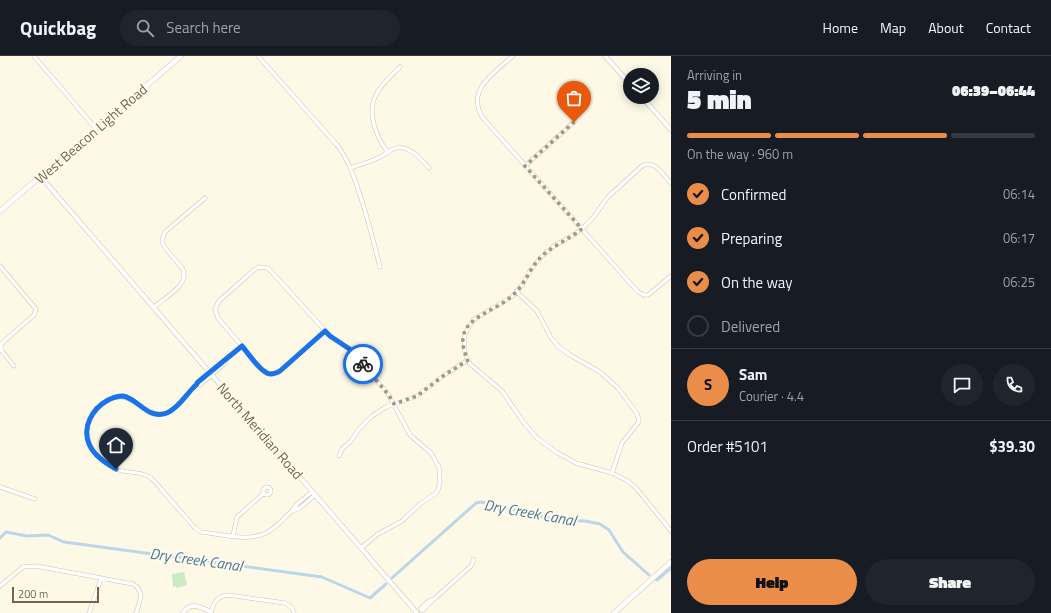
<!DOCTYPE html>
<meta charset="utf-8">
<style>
body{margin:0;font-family:"Titillium Web",sans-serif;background:#20242c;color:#f1f3f6;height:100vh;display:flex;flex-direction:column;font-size:15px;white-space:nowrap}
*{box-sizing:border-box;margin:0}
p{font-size:13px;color:#9ea1a6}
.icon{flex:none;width:22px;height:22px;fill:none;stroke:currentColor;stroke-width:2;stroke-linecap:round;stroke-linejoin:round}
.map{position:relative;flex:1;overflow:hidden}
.panel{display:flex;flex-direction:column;background:#171b24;width:380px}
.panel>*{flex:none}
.buttons{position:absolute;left:623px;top:12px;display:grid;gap:8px}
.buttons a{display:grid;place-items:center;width:36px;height:36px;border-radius:50%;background:#171b24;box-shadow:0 2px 10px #0003;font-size:20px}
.scale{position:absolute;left:12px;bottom:10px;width:87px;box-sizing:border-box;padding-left:4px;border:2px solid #77634a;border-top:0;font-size:11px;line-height:14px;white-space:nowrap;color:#77634a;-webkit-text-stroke:3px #fffced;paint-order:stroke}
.pin{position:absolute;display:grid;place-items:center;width:34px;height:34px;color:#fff;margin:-41px -17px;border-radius:50% 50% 50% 0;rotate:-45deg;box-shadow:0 0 4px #0007}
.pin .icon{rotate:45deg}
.courier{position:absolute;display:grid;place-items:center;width:40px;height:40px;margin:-20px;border:3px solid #1a73e8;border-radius:50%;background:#fff;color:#222;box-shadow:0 1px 5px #0007}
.headline em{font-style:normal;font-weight:800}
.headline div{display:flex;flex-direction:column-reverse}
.headline{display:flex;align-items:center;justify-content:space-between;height:68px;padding:0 16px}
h1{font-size:26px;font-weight:800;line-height:30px}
.bar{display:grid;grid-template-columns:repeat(4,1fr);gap:6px 4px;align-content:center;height:48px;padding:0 16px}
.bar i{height:5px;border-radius:3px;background:#363941}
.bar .selected{background:#ea8d48}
.bar p{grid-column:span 4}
.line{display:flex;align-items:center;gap:10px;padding:0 16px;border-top:1px solid #363941}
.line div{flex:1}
.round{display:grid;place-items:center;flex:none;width:42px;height:42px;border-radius:21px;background:#20242c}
ol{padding:0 16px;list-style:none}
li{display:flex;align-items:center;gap:12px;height:44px}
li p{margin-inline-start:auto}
li .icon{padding:4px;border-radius:50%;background:#ea8d48;color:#111;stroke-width:4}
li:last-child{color:#9ea1a6}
li i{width:22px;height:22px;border:2px solid #363941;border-radius:50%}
.action{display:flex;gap:8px;margin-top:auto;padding:8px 16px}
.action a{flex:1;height:46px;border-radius:24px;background:#ea8d48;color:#111;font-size:16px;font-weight:800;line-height:46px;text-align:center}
.action a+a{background:#20242c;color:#f1f3f6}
header{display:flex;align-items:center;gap:24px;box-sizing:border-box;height:56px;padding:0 20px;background:#171b24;border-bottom:1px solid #363941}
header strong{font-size:19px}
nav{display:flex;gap:22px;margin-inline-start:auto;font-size:14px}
.search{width:280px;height:36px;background:#20242c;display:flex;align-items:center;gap:10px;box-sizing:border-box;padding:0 14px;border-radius:22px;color:#9ea1a6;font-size:15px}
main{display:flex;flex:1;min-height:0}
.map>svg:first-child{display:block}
.pitch{fill:#ccebc4}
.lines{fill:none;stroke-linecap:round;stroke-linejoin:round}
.canal{stroke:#bad7e7;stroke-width:3}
.minor-casing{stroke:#cfc2ac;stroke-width:4.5}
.tertiary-casing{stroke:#cfc2ac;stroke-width:5}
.secondary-casing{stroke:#d2c4a9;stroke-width:5.5}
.minor{stroke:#fff;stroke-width:3.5}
.tertiary{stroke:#fff;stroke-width:4}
.secondary{stroke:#fff;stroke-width:4.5}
.done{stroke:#a69881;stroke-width:4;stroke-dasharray:0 7.2}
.route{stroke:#1a73e8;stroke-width:5}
.labels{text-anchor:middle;stroke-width:4;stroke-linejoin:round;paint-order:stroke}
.street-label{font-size:14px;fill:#77634a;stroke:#fffced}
.water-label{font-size:15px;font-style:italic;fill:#457693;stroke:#fffced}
</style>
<header>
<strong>Quickbag</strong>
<div class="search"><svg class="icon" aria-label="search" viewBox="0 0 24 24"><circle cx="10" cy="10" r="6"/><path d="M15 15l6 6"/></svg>Search here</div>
<nav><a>Home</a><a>Map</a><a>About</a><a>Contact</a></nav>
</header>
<main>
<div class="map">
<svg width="671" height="557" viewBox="0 0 671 557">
<rect width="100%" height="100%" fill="#fdf9e6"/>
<path class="pitch" d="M184,516L187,529L176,532V530L173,531L172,518Z"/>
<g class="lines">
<path class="canal" d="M0,482L6,476L27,480L48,479L64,486L322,521L370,542L386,528
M392,522L476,447L482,446L557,464L585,465L600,468L609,474L623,496L649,519
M655,523L657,524L671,512"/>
<defs>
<path id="minor" d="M34,0L96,73
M258,0L337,89C349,104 354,122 360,139C368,163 374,187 380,211
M513,0C495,16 465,34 483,62L638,236L644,239H648L671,220
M388,97C377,82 366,57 376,39C381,28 392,19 400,11
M525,110L574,66
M351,112C360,108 371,106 380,101C385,99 388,95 393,93C408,87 420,102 429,112
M671,127C663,119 655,103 642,110L608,141L592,163L585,170L575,178L554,190L540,202L530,215L522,229L513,240L473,264L465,278L464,291L466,300L470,308L502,335L524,367L537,382L556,396L576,407L612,417L628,425L637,433L671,475
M0,210L36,253L34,259L1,288V294L14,310
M517,236L537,255L551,282L560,292L570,299L600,316L618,332L636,356L639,363L638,367L622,387L612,417
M154,251C164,242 192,228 182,212C176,204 168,197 163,188L162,184L165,176L205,142
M325,275L280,315L271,318L262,314L218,262L215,253L219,245L254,214L259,211L268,212L330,280L356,297L373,321L387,336L410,379L431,397L439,411L440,426L438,434L436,437L420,448L402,465L378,478L361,492
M227,302L242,290
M196,329H200L225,307L227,302L198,326L196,329C187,337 180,351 168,356C143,367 135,329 107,345C101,348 95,353 92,359C78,381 96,404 116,413C127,418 140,414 151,422C156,426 161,433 165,438C175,449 185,460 195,472L201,476C220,478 248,486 266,477C276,472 284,462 292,455
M339,400L342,393L350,386L359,373L372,360L386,351L417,340L443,320L468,304
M0,431L35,443
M263 435a4 4 0 1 1 8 0a4 4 0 1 1-8 0Z
M312,436L297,448L292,455L300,452L315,439
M233,480L237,461L264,437
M0,530L23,511L36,510L133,528C145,535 140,546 136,557
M433,544H430L421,552V554H423L433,544L471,510L473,506V503
M89,557L101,523
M211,557C213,547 217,540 228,539L285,547L292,552L294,557"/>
<path id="tertiary" d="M605,0L630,28
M642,41L671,74
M41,121L417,557
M183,557C190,545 201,551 211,556"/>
<path id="secondary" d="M0,155L181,0
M614,557L671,506"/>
</defs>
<use href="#minor" class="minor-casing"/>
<use href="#tertiary" class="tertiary-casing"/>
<use href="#secondary" class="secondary-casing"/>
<use href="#minor" class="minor"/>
<use href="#tertiary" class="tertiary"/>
<use href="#secondary" class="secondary"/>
</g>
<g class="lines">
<path class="done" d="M363,308C373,322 386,333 394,348L417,340L443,320L468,304C448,263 491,259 512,240C524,230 529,214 539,203C551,190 568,184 582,173L525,110L574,66"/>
<path class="route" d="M116,413C106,407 94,400 89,388C82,371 92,353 108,344C112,342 118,340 123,340C139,343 147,364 167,357C179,352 187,337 196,329L198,326L242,290C248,297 261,317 270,318C274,318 277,317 280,315L325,275L330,280L354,296L363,308"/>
</g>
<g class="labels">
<g class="street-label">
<text transform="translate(91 78) rotate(-41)" y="5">West Beacon Light Road</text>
<text transform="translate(260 375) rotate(49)" y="5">North Meridian Road</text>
</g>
<g class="water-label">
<text transform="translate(530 457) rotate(10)" y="5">Dry Creek Canal</text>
<text transform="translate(196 504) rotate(8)" y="5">Dry Creek Canal</text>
</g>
</g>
</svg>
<div class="buttons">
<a><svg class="icon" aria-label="layers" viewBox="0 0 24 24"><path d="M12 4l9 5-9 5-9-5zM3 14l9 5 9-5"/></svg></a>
</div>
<div class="scale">200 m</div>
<div class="pin" style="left:574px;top:66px;background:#ea580c"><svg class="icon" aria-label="bag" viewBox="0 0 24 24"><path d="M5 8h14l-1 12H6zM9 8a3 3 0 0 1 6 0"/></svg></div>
<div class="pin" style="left:116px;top:413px;background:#1f2937"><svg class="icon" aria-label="home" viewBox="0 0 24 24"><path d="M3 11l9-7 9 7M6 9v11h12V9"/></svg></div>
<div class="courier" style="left:363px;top:308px"><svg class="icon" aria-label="bike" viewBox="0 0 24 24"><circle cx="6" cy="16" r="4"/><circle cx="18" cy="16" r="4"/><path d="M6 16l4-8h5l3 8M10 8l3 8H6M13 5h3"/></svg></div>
</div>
<section class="panel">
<div class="headline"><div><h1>5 min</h1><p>Arriving in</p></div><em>06:39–06:44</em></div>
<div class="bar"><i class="selected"></i><i class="selected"></i><i class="selected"></i><i></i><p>On the way · 960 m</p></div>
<ol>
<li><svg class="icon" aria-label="check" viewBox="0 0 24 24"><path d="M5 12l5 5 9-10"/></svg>Confirmed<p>06:14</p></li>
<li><svg class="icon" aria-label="check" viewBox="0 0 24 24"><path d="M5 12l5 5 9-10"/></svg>Preparing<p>06:17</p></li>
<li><svg class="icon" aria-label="check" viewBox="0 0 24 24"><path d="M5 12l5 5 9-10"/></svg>On the way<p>06:25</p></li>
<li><i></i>Delivered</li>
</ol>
<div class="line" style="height:72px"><b class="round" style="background:#ea8d48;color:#111">S</b><div><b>Sam</b><p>Courier · 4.4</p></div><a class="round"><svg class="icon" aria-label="chat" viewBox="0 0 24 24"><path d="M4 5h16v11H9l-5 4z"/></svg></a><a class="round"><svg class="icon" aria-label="phone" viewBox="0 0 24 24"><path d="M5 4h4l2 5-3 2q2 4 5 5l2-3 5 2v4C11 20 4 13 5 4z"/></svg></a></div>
<div class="line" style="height:52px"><div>Order #5101</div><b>$39.30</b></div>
<div class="action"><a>Help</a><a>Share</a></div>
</section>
</main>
